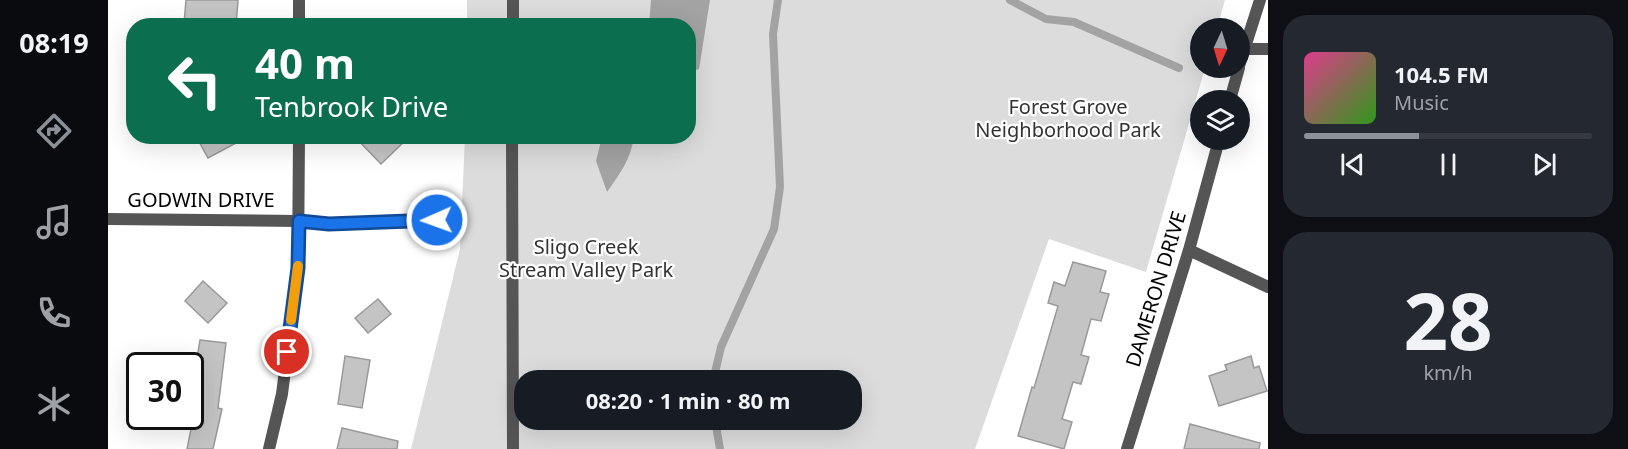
<!DOCTYPE html>
<html lang="en">
<head>
<meta charset="utf-8">
<style>
  body { margin:0; font-family:"Noto Sans",sans-serif; background:#242831; color:#f1f3f6; height:100vh; display:flex; flex-direction:column; font-size:22px; white-space:nowrap }
  * { box-sizing:border-box; margin:0 }
  p { font-size:20px; color:#9ea1a6 }
  .icon { flex:none; width:33px; height:33px; fill:none; stroke:currentColor; stroke-width:2; stroke-linecap:round; stroke-linejoin:round }
  .map { position:relative; flex:1; overflow:hidden }
  .sheet { display:flex; flex-direction:column; gap:15px; padding:15px; background:#0d0f14; width:360px }
  .sheet>* { flex:none }
  .top-card { position:absolute; left:18px; top:18px; width:570px; height:126px; border-radius:24px; box-shadow:0 6px 24px #0002; background:#0b6e4f; color:#fff; overflow:hidden }
  .needle { width:39px; rotate:184deg }
  .controls { position:absolute; left:1082px; top:18px; display:grid; gap:12px }
  .controls a { display:grid; place-items:center; width:60px; height:60px; border-radius:50%; background:#171b24; box-shadow:0 6px 24px #0002; font-size:30px }
  .speed { position:absolute; left:18px; top:352px; display:flex; gap:12px; font-size:30px; font-weight:700; text-align:center }
  .speed>* { display:grid; place-content:center; width:78px; height:78px; border-radius:50%; background:#171b24; box-shadow:0 6px 24px #0002; line-height:1 }
  .speed .limit { border:3px solid #111; border-radius:9px; background:#fff; color:#111 }
  .pin { position:absolute; display:grid; place-items:center; width:51px; height:51px; color:#fff; margin:-26px; border:3px solid #fff; border-radius:50%; box-shadow:0 2px 6px #0007 }
  .me { position:absolute; width:66px; margin:-33px; rotate:268deg; stroke-linejoin:round; filter:drop-shadow(0 0 4px #0008) }
  .turn { display:flex; align-items:center; gap:21px; height:126px; padding:0 30px; font-size:27px }
  .turn .icon { width:78px; height:78px; stroke-width:2.5 }
  .turn b { display:block; font-size:42px; line-height:51px }
  .sheet .tile { flex:1; display:flex; flex-direction:column; justify-content:center; gap:9px; min-width:0; padding:0 21px; border-radius:24px; background:#242831 }
  .sheet .dial { align-items:center; gap:0 }
  .dial b { font-size:78px; line-height:1 }
  .song { display:flex; align-items:center; gap:18px }
  .cover { width:72px; height:72px; border-radius:9px; background:linear-gradient(135deg,hsl(330 70% 55%),hsl(110 70% 35%)) }
  .played { height:6px; border-radius:3px; background:linear-gradient(90deg,#8c9099 40%,#363941 40%) }
  .keys { display:flex; justify-content:space-around; direction:ltr }
  .trip { position:absolute; left:406px; top:370px; width:348px; height:60px; border-radius:24px; background:#171b24; box-shadow:0 6px 24px #0002; font-weight:700; line-height:60px; text-align:center }
  main { display:flex; flex:1; min-height:0 }
  .tab-bar { display:flex; flex-direction:column; width:108px; justify-content:space-around; align-items:center; background:#090b0e; color:#9ea1a6 }
  .tab-bar .icon { width:42px; height:42px }
  .tab-bar .active { color:#8c9099 }
  .tab-bar b { font-size:27px; color:#f1f3f6 }
  .map>svg:first-child { display:block }
</style>
</head>
<body>
<main>
<nav class="tab-bar">
<b>08:19</b>
<svg class="icon active" aria-label="directions" viewBox="0 0 24 24"><path d="M12 3l9 9-9 9-9-9zM9 14v-3h6M13 9l2 2-2 2"/></svg>
<svg class="icon" aria-label="music" viewBox="0 0 24 24"><path d="M9 18V5l10-2v13"/><circle cx="6" cy="18" r="3"/><circle cx="16" cy="16" r="3"/></svg>
<svg class="icon" aria-label="phone" viewBox="0 0 24 24"><path d="M5 4h4l2 5-3 2q2 4 5 5l2-3 5 2v4C11 20 4 13 5 4z"/></svg>
<svg class="icon" aria-label="climate" viewBox="0 0 24 24"><path d="M12 3v18M4 7l16 10M4 17L20 7"/></svg>
</nav>
<div class="map">
<svg width="1160" height="449" viewBox="0 0 1160 449">
  <rect width="100%" height="100%" fill="#fff"/>
  <path fill="#dcdcdc" fill-rule="evenodd" d="M359,0H1117L1109,28H1092V68H1097L1038,272L941,239L867,449H303L352,249L357,137L580,136V26L359,25ZM417,381H744V420H417Z"/>
  <path fill="#a3a3a3" d="M543,0H602L591,69L581,72L580,26L541,25Z
    M494,137H526C523,158 512,174 499,192L488,161Z"/>
  <g fill="none" stroke-linecap="round" stroke-linejoin="round">
    <path stroke="#a3a3a3" stroke-width="8" d="M902,0L938,19L966,22L1071,68
      M605,381L613,347L666,229L672,187L665,34L670,0
      M607,420L612,449"/>
  </g>
  <path fill="#c4c4c4" stroke="#999" stroke-width="1.5" d="M78,0H130L128,26L76,24Z
    M88,136H141L100,158Z
    M246,136H302L273,164Z
    M965,262L998,271L992,292L1001,294L993,321L983,319L973,355L981,357L973,384L965,382L954,419L964,422L956,449L910,436L924,387L926,388L950,306L940,303L946,282L957,286Z
    M95,281L119,303L100,323L77,301Z
    M270,299L283,314L260,333L247,318Z
    M92,340L118,343L110,408L114,409L105,449H79L84,424L82,402Z
    M237,356L262,360L254,408L230,404Z
    M1143,356L1146,368L1151,366L1159,391L1111,406L1101,376L1119,370L1117,365Z
    M1082,424L1152,443L1151,449H1076Z
    M234,428L290,441L289,449H229Z"/>
  <g fill="none" stroke-linecap="round" stroke-linejoin="round">
    <path stroke="#555" stroke-width="12" d="M191,26V0
      M1136,49H1160
      M1131,66L1152,0
      M1122,100L1131,68
      M0,219L191,221L221,224L329,220
      M1081,250L1160,287
      M161,449L174,394L190,268L191,136
      M1019,449L1081,250L1111,140"/>
    <path stroke="#555" stroke-width="12" d="M405,26V0
      M404,136L405,449"/>
  </g>
  <g fill="none" stroke-linecap="round" stroke-linejoin="round">
    <defs>
      <path id="route" d="M179,352L190,268L191,221L221,224L329,220"/>
    </defs>
    <use href="#route" stroke="#114b97" stroke-width="15"/>
    <use href="#route" stroke="#1a73e8" stroke-width="10"/>
    <path stroke="#f59e0b" stroke-width="10" d="M183,320L190,266"/>
  </g>
  <g text-anchor="middle" stroke-width="4.5" stroke-linejoin="round" paint-order="stroke">
    <g font-size="20" fill="#333" stroke="#fff">
      <text x="960" y="114">Forest Grove<tspan x="960" dy="23">Neighborhood Park</tspan></text>
      <text x="478" y="254">Sligo Creek<tspan x="478" dy="23">Stream Valley Park</tspan></text>
    </g>
    <g font-size="20" fill="#000" stroke="#fff">
      <text x="93" y="207">GODWIN DRIVE</text>
      <text transform="translate(1048 289) rotate(-73)" y="7">DAMERON DRIVE</text>
    </g>
  </g>
</svg>
<div class="controls">
<a><svg class="needle" viewBox="-14 -14 28 28"><path d="M0-13l5 13h-10z" fill="#e53935"/><path d="M0 13l5-13h-10z" fill="#9ea1a6"/></svg></a>
<a><svg class="icon" aria-label="layers" viewBox="0 0 24 24"><path d="M12 4l9 5-9 5-9-5zM3 14l9 5 9-5"/></svg></a>
</div>
<div class="speed"><div class="limit">30</div></div>
<div class="pin" style="left:179px;top:352px;background:#d93025"><svg class="icon" aria-label="arrive" viewBox="0 0 24 24"><path d="M6 21V4h12l-3 4 3 4H6"/></svg></div>
<svg class="me" style="left:329px;top:220px" viewBox="-20 -20 40 40"><circle r="17" fill="#1a73e8" stroke="#fff" stroke-width="3"/><path d="M0-11L8 9 0 5-8 9z" fill="#fff"/></svg>
<div class="trip">08:20 · 1 min · 80 m</div>
<div class="top-card">
<div class="turn"><svg class="icon" aria-label="left" viewBox="0 0 24 24"><path d="M17 20v-9H6M10 6l-5 5 5 5"/></svg><div><b>40 m</b>Tenbrook Drive</div></div>
</div>
</div>
<section class="sheet">
<div class="tile">
<div class="song"><i class="cover"></i><div><b>104.5 FM</b><p>Music</p></div></div>
<div class="played"></div>
<div class="keys"><svg class="icon" aria-label="previous" viewBox="0 0 24 24"><path d="M18 5L8 12l10 7zM5 5v14"/></svg><svg class="icon" aria-label="pause" viewBox="0 0 24 24"><path d="M8 5v14M16 5v14"/></svg><svg class="icon" aria-label="next" viewBox="0 0 24 24"><path d="M6 5l10 7-10 7zM19 5v14"/></svg></div>
</div>
<div class="tile dial"><b>28</b><p>km/h</p></div>
</section>
</main>
</body>
</html>
